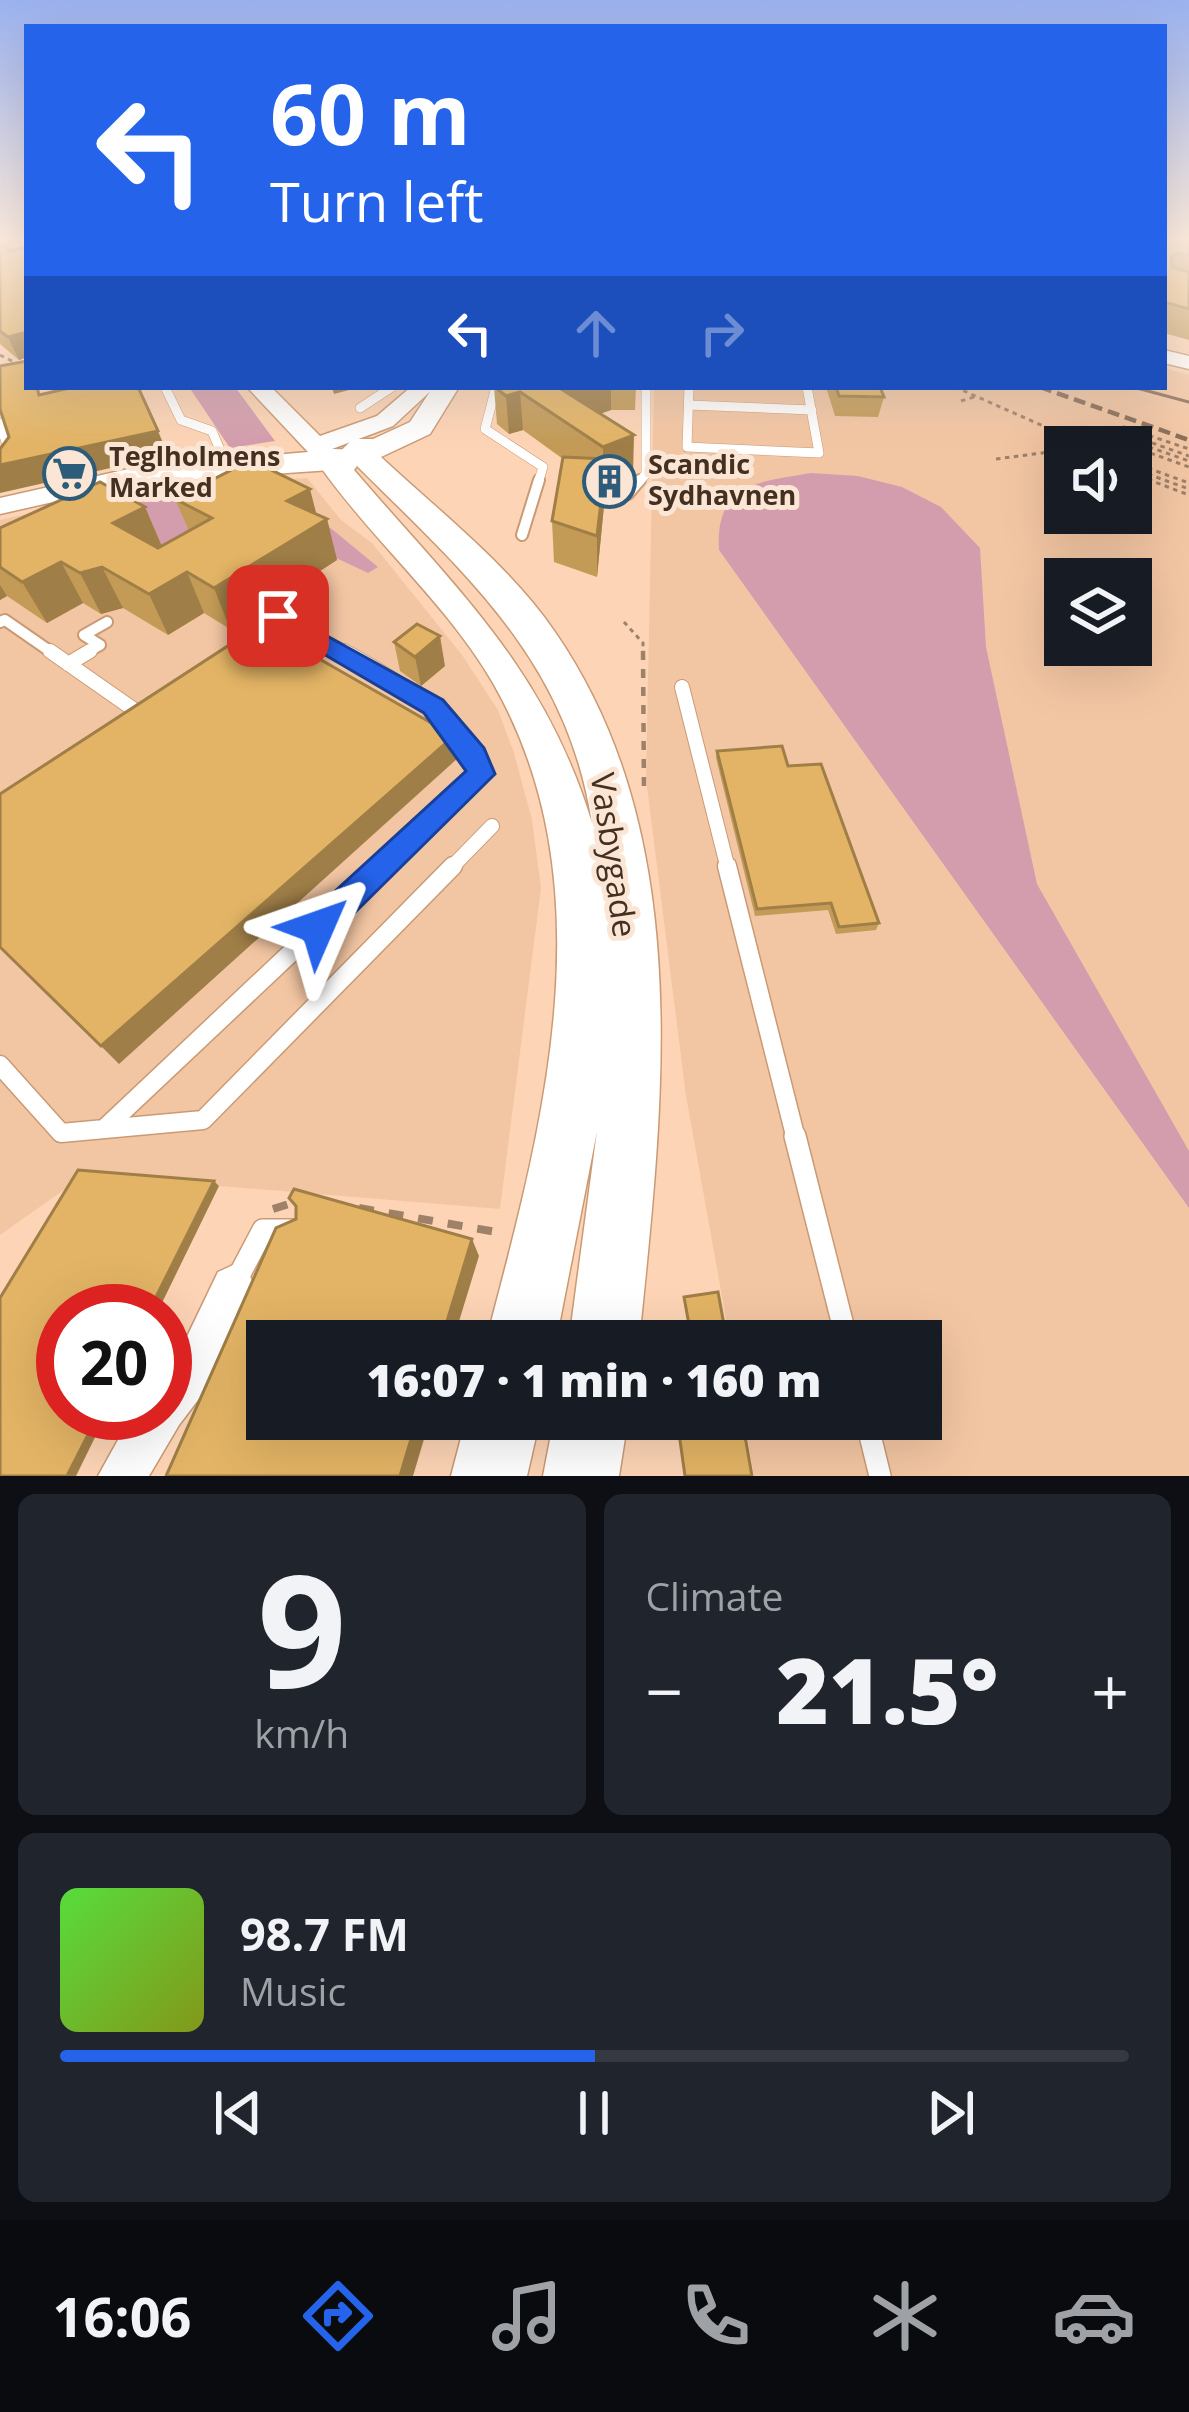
<!DOCTYPE html>
<html lang="en">
<head>
<meta charset="utf-8">
<style>
  body { margin:0; font-family:"Open Sans",sans-serif; background:#20242c; color:#f1f3f6; height:100vh; display:flex; flex-direction:column; font-size:45px; white-space:nowrap }
  * { box-sizing:border-box; margin:0 }
  p { font-size:39px; color:#9ea1a6 }
  .icon { flex:none; width:66px; height:66px; fill:none; stroke:currentColor; stroke-width:2; stroke-linecap:round; stroke-linejoin:round }
  .map { position:relative; height:1476px; overflow:hidden }
  .side { display:flex; flex-direction:column; gap:18px; padding:18px; background:#0d0f14; flex:1 }
  .side>* { flex:none }
  .banner { position:absolute; left:24px; top:24px; width:1143px; height:366px; border-radius:0px; box-shadow:0 12px 48px #0002; background:#2563eb; color:#fff; overflow:hidden }
  .buttons { position:absolute; left:1044px; top:426px; display:grid; gap:24px }
  .buttons a { display:grid; place-items:center; width:108px; height:108px; border-radius:0px; background:#171b24; box-shadow:0 12px 48px #0002; font-size:60px }
  .speed { position:absolute; left:36px; top:1284px; display:flex; gap:24px; font-size:60px; font-weight:700; text-align:center }
  .speed>* { display:grid; place-content:center; width:156px; height:156px; border-radius:50%; background:#171b24; box-shadow:0 12px 48px #0002; line-height:1 }
  .speed .limit { border:18px solid #d22; background:#fff; color:#111 }
  .pin { position:absolute; display:grid; place-items:center; width:102px; height:102px; color:#fff; margin:-51px; border-radius:24px; box-shadow:0 6px 18px #0006 }
  .me { position:absolute; width:132px; margin:-66px; rotate:47deg; stroke-linejoin:round; filter:drop-shadow(0 0 9px #0008) }
  .turn { display:flex; align-items:center; gap:42px; height:252px; padding:0 48px; font-size:54px }
  .turn .icon { width:156px; height:156px; stroke-width:2.5 }
  .turn b { display:block; font-size:84px; line-height:102px }
  .lanes { display:flex; align-items:center; height:114px; padding:0 48px; background:#0003; justify-content:center; gap:60px; direction:ltr }
  .lanes .off { opacity:.35 }
  .big { font-size:90px; font-weight:800; line-height:1.1 }
  .side .card { flex:1; display:flex; flex-direction:column; justify-content:center; gap:18px; min-width:0; padding:0 42px; border-radius:18px; background:#20242c }
  .side .dial { align-items:center; gap:0 }
  .dial b { font-size:156px; line-height:1 }
  .song { display:flex; align-items:center; gap:36px }
  .cover { width:144px; height:144px; border-radius:18px; background:linear-gradient(135deg,hsl(110 70% 55%),hsl(70 70% 35%)) }
  .played { height:12px; border-radius:6px; background:linear-gradient(90deg,#2563eb 50%,#363941 50%) }
  .keys { display:flex; justify-content:space-around; direction:ltr }
  .heat { display:flex; justify-content:space-between; align-items:center; font-size:66px; direction:ltr }
  .side .tiles { flex:1; display:grid; gap:18px; grid-template-columns:1fr 1fr }
  .card:last-child { grid-column:span 2 }
  .trip { position:absolute; left:246px; top:1320px; width:696px; height:120px; border-radius:0px; background:#171b24; box-shadow:0 12px 48px #0002; font-weight:800; line-height:120px; text-align:center }
  .tabs { display:flex; height:192px; justify-content:space-around; align-items:center; background:#090b0e; color:#9ea1a6 }
  .tabs .icon { width:84px; height:84px }
  .tabs .on { color:#2563eb }
  .tabs b { font-size:54px; color:#f1f3f6 }
  .map>svg:first-child { display:block }
</style>
</head>
<body>
<div class="map">
<svg width="1189" height="1476" viewBox="0 0 1189 1476">
  <rect width="100%" height="100%" fill="#fdd4b5"/>
  <path fill="#f3c6a3" fill-rule="evenodd" d="M1164,368L1189,375V1476H754L744,1419H921V1341H730L686,1096L646,779L654,387H1164ZM1065,447H1131V513H1065ZM1065,579H1131V645H1065Z
    M307,478L341,520L372,543L462,655L498,710L514,753L532,820L541,888L500,1209L85,1175L0,1235V520L126,491Z"/>
  <path fill="#d49dae" d="M189,387H235L275,441L230,448Z
    M811,473L858,476L902,487L941,507L980,548L986,647L1037,884L1189,1151V1208L719,550C715,484 757,482 811,473Z
    M178,487L198,497L322,521L378,567L368,573L300,541L232,561L0,533L108,505L132,494L148,502Z"/>
  <g fill="none" stroke-linecap="round" stroke-linejoin="round">
    <defs>
      <path id="lane-far4" d="M165,387L181,420L212,431L226,464
        M496,387L485,429L543,467L538,483
        M689,387L687,447L819,453L807,387
        M689,405L812,410
        M360,408L392,387
        M0,423L13,464L0,467
        M638,483L646,474V387"/>
      <path id="lane-far3" d="M628,494L640,480
        M522,535L539,480
        M0,622L5,620L54,654
        M251,633L278,616L349,654
        M84,654L100,645L84,635L107,622"/>
      <path id="lane-far2" d="M50,651L133,709
        M344,651C402,682 451,714 481,774L380,869
        M68,664L90,651
        M682,687L728,869
        M450,869L492,826"/>
      <path id="lane-far1" d="M727,866L796,1139
        M0,1065L61,1133L203,1120L453,866
        M104,1129L383,866"/>
      <path id="lane" d="M795,1136L847,1341
        M235,1283L263,1230H294
        M866,1419L880,1476"/>
      <path id="street" d="M233,1265L248,1272L255,1287L214,1379L179,1425L149,1476H98L133,1413H165V1369L182,1347L218,1272Z"/>
      <path id="secondary" d="M1164,350L1189,356V369L1164,363Z
        M247,387H271L320,436L377,416L411,387H435L393,426L332,449L371,450V460L331,470L137,483L0,514V498L137,467L308,452Z"/>
      <path id="primary" d="M433,387H459L430,434L381,457C440,512 509,565 555,632C697,838 663,1106 639,1341H569L597,1131L556,1341H486C542,1129 610,888 493,683C447,604 375,543 322,469L353,439H373L410,422ZM357,466C467,575 567,661 592,823C544,667 456,589 354,470Z
        M466,1419H540L527,1476H451Z
        M554,1419H628L619,1476H543Z"/>
    </defs>
    <use href="#lane-far4" stroke="#ca9a74" stroke-width="10"/>
    <use href="#lane-far3" stroke="#ca9a74" stroke-width="14"/>
    <use href="#lane-far2" stroke="#ca9a74" stroke-width="16"/>
    <use href="#lane-far1" stroke="#ca9a74" stroke-width="21"/>
    <use href="#lane" stroke="#ca9a74" stroke-width="24"/>
    <use href="#street" stroke="#ca9a74" stroke-width="3"/>
    <use href="#secondary" stroke="#ca9a74" stroke-width="3"/>
    <use href="#primary" stroke="#ca9a74" stroke-width="3"/>
    <path stroke="#9f816a" stroke-width="3" stroke-dasharray="4.5 4.5" stroke-linecap="butt" d="M0,245L27,241
      M0,251L27,247
      M0,355L20,365
      M955,387L1084,444L1076,447
      M961,401L974,397
      M1118,431L1189,456
      M1115,435L1189,461
      M1109,438L1124,427L1189,449
      M1084,444L1098,446L1109,438L1189,467
      M996,459L1065,450
      M1131,462L1189,483
      M1131,468L1189,489
      M1131,473L1189,495
      M624,622L643,643V654"/>
    <path stroke="#9f816a" stroke-width="4.5" stroke-dasharray="9 9" stroke-linecap="butt" d="M643,651L644,795"/>
    <path stroke="#9f816a" stroke-width="8" stroke-dasharray="15 15" stroke-linecap="butt" d="M359,1208L502,1233
      M273,1209L295,1202"/>
    <use href="#lane-far4" stroke="#fff" stroke-width="9"/>
    <use href="#lane-far3" stroke="#fff" stroke-width="10"/>
    <use href="#lane-far2" stroke="#fff" stroke-width="14"/>
    <use href="#lane-far1" stroke="#fff" stroke-width="18"/>
    <use href="#lane" stroke="#fff" stroke-width="21"/>
    <use href="#street" fill="#fff" fill-rule="evenodd"/>
    <use href="#secondary" fill="#fff" fill-rule="evenodd"/>
    <use href="#primary" fill="#fff" fill-rule="evenodd"/>
    <path stroke="#886c57" stroke-width="3" d="M1133,387L1189,402"/>
    <path stroke="#886c57" stroke-width="4.5" stroke-dasharray="12 6" stroke-linecap="butt" d="M1040,387L1189,440"/>
  </g>
  <path fill="#c39b57" d="M1164,238H1189V340L1164,333Z
    M0,245L8,251L27,248V357L19,360L0,344Z
    M494,387H636L635,410H611L600,413L633,474L606,485L597,577L554,562L552,521L563,459L523,430L509,434L497,424Z
    M826,387H880L884,397L878,417L835,416Z
    M175,499L317,515L327,519L337,560L230,629L204,613L168,635L123,608L101,614L83,603L47,623L7,596L0,600V528L145,507L162,546L189,531Z
    M394,642L445,666L421,686L400,671Z
    M717,751L788,766L879,923L876,930L836,934L828,910L755,916L716,758Z"/>
  <path fill="#9f7e47" d="M27,332V357L19,360L8,337Z
    M332,387H360L334,394Z
    M567,387H611V410L569,425L561,389Z
    M520,392L523,430L509,434L506,396Z
    M158,431L168,455L0,493V465Z
    M634,435L633,474L606,485L597,577V536L603,486V447Z
    M310,489L319,524L327,519L337,560L230,629L214,588L287,501Z
    M145,507L162,547L132,563L113,523Z
    M61,562L83,603L47,623L22,582Z
    M102,567L123,608L101,614L80,573Z
    M187,572L204,613L168,635L149,594Z
    M0,585L7,596L0,600Z
    M440,636L445,666L421,686L415,657Z
    M454,736L458,758L119,1064L101,1046Z
    M214,1181L219,1186L158,1311H149Z
    M472,1239L479,1256L453,1341H441Z
    M99,1413H107L76,1476H67Z
    M417,1419H430L413,1476H400Z"/>
  <path fill="#e3b465" stroke="#9f7e47" stroke-width="3" d="M1164,238H1189V256L1177,253L1171,257L1172,267L1189,272V309L1164,302Z
    M0,245H4L8,251L27,248V332L8,337L0,331Z
    M27,361V387H37L39,395L74,387H138L158,431L0,465V449L9,437L0,409V366Z
    M495,387H567L561,389L634,435L603,447L520,392L506,396Z
    M836,387H880L884,397L839,396Z
    M563,457L606,459L597,536L552,521Z
    M251,460L310,489L287,501L327,519L214,588L187,572L149,594L102,567L80,573L61,562L22,582L0,567V528L100,482L145,507L113,523L158,548L212,518L175,499Z
    M417,624L440,636L415,657L394,642Z
    M260,625L454,736L101,1046L0,947V794Z
    M782,746L788,766L821,764L879,923L839,927L831,903L757,909L717,751Z
    M78,1170L214,1181L149,1311H63V1413H99L67,1476H0V1298Z
    M294,1189L472,1239L441,1341H267V1419H417L400,1476H166L276,1228L296,1219V1206L289,1198Z
    M718,1292L727,1341H692L684,1297Z
    M677,1419H742L752,1476H685Z"/>
  <linearGradient id="sky" x2="0" y2="1"><stop stop-color="#9bb2f0"/><stop offset="0.54" stop-color="#feecde"/><stop offset="1" stop-color="#feecde" stop-opacity="0"/></linearGradient>
  <rect width="1189" height="444" fill="url(#sky)"/>
  <path fill="#2563eb" stroke="#184099" stroke-width="3" d="M278,609L443,700L484,748L495,774L330,937L318,941L307,937L302,927L307,917L466,771L424,713L269,622V611Z"/>
  <defs>
    <symbol id="supermarket-ring" viewBox="-11 -11 22 22"><circle r="9.5" fill="#fbe6d6" stroke="#2d5c7b" stroke-width="1.5"/><path d="M-6-5.5h2.5l.6 2H6L4.5 2H-2.5L-4.4-4H-6ZM-1.5 3.2a1.3 1.3 0 1 0 .1 0ZM3 3.2a1.3 1.3 0 1 0 .1 0Z" fill="#2d5c7b"/></symbol>
    <symbol id="building-ring" viewBox="-11 -11 22 22"><circle r="9.5" fill="#fbe6d6" stroke="#2d5c7b" stroke-width="1.5"/><path d="M-4-6H4V6H1V3H-1V6H-4ZM-2.5-4.3h1.7v1.8h-1.7ZM.8-4.3h1.7v1.8H.8ZM-2.5-1h1.7V.8h-1.7ZM.8-1h1.7V.8H.8Z" fill="#2d5c7b"/></symbol>
  </defs>
  <g fill-rule="evenodd">
    <use href="#supermarket-ring" x="40" y="444" width="59" height="59"/>
    <use href="#building-ring" x="580" y="452" width="59" height="59"/>
  </g>
  <g text-anchor="middle" stroke-width="10" stroke-linejoin="round" paint-order="stroke">
    <g font-size="27" font-weight="bold" fill="#443021" stroke="#fbe6d6" text-anchor="start">
      <text x="109" y="466">Teglholmens<tspan x="109" dy="31">Marked</tspan></text>
      <text x="648" y="474">Scandic<tspan x="648" dy="31">Sydhavnen</tspan></text>
    </g>
    <g font-size="33" fill="#443021" stroke="#fbe6d6">
      <text transform="translate(614 855) rotate(82)" y="12">Vasbygade</text>
    </g>
  </g>
</svg>
<div class="buttons">
<a><svg class="icon" aria-label="sound" viewBox="0 0 24 24"><path d="M4 9h4l5-4v14l-5-4H4zM17 9q2 3 0 6"/></svg></a>
<a><svg class="icon" aria-label="layers" viewBox="0 0 24 24"><path d="M12 4l9 5-9 5-9-5zM3 14l9 5 9-5"/></svg></a>
</div>
<div class="speed"><div class="limit">20</div></div>
<div class="pin" style="left:278px;top:616px;background:#d93025"><svg class="icon" aria-label="arrive" viewBox="0 0 24 24"><path d="M6 21V4h12l-3 4 3 4H6"/></svg></div>
<svg class="me" style="left:318px;top:927px" viewBox="-20 -20 40 40"><path d="M0-17L14 15 0 8-14 15z" fill="#2563eb" stroke="#fff" stroke-width="4"/></svg>
<div class="trip">16:07 · 1 min · 160 m</div>
<div class="banner">
<div class="turn"><svg class="icon" aria-label="left" viewBox="0 0 24 24"><path d="M17 20v-9H6M10 6l-5 5 5 5"/></svg><div><b>60 m</b>Turn left</div></div>
<div class="lanes"><svg class="icon" aria-label="left" viewBox="0 0 24 24"><path d="M17 20v-9H6M10 6l-5 5 5 5"/></svg><svg class="icon off" aria-label="ahead" viewBox="0 0 24 24"><path d="M12 20V5M6 11l6-6 6 6"/></svg><svg class="icon off" aria-label="right" viewBox="0 0 24 24"><path d="M7 20v-9h11M14 6l5 5-5 5"/></svg></div>
</div>
</div>
<section class="side">
<div class="tiles">
<div class="card dial"><b>9</b><p>km/h</p></div>
<div class="card"><p>Climate</p>
<div class="heat"><a>−</a><b class="big">21.5°</b><a>+</a></div>
</div>
<div class="card">
<div class="song"><i class="cover"></i><div><b>98.7 FM</b><p>Music</p></div></div>
<div class="played"></div>
<div class="keys"><svg class="icon" aria-label="previous" viewBox="0 0 24 24"><path d="M18 5L8 12l10 7zM5 5v14"/></svg><svg class="icon" aria-label="pause" viewBox="0 0 24 24"><path d="M8 5v14M16 5v14"/></svg><svg class="icon" aria-label="next" viewBox="0 0 24 24"><path d="M6 5l10 7-10 7zM19 5v14"/></svg></div>
</div>
</div>
</section>
<nav class="tabs">
<b>16:06</b>
<svg class="icon on" aria-label="directions" viewBox="0 0 24 24"><path d="M12 3l9 9-9 9-9-9zM9 14v-3h6M13 9l2 2-2 2"/></svg>
<svg class="icon" aria-label="music" viewBox="0 0 24 24"><path d="M9 18V5l10-2v13"/><circle cx="6" cy="18" r="3"/><circle cx="16" cy="16" r="3"/></svg>
<svg class="icon" aria-label="phone" viewBox="0 0 24 24"><path d="M5 4h4l2 5-3 2q2 4 5 5l2-3 5 2v4C11 20 4 13 5 4z"/></svg>
<svg class="icon" aria-label="climate" viewBox="0 0 24 24"><path d="M12 3v18M4 7l16 10M4 17L20 7"/></svg>
<svg class="icon" aria-label="car" viewBox="0 0 24 24"><path d="M5 17H2v-5l4-1 3-4h7l3 4 3 1v5h-3M9 17h6M6 11h13"/><circle cx="7" cy="17" r="2"/><circle cx="17" cy="17" r="2"/></svg>
</nav>
</body>
</html>
